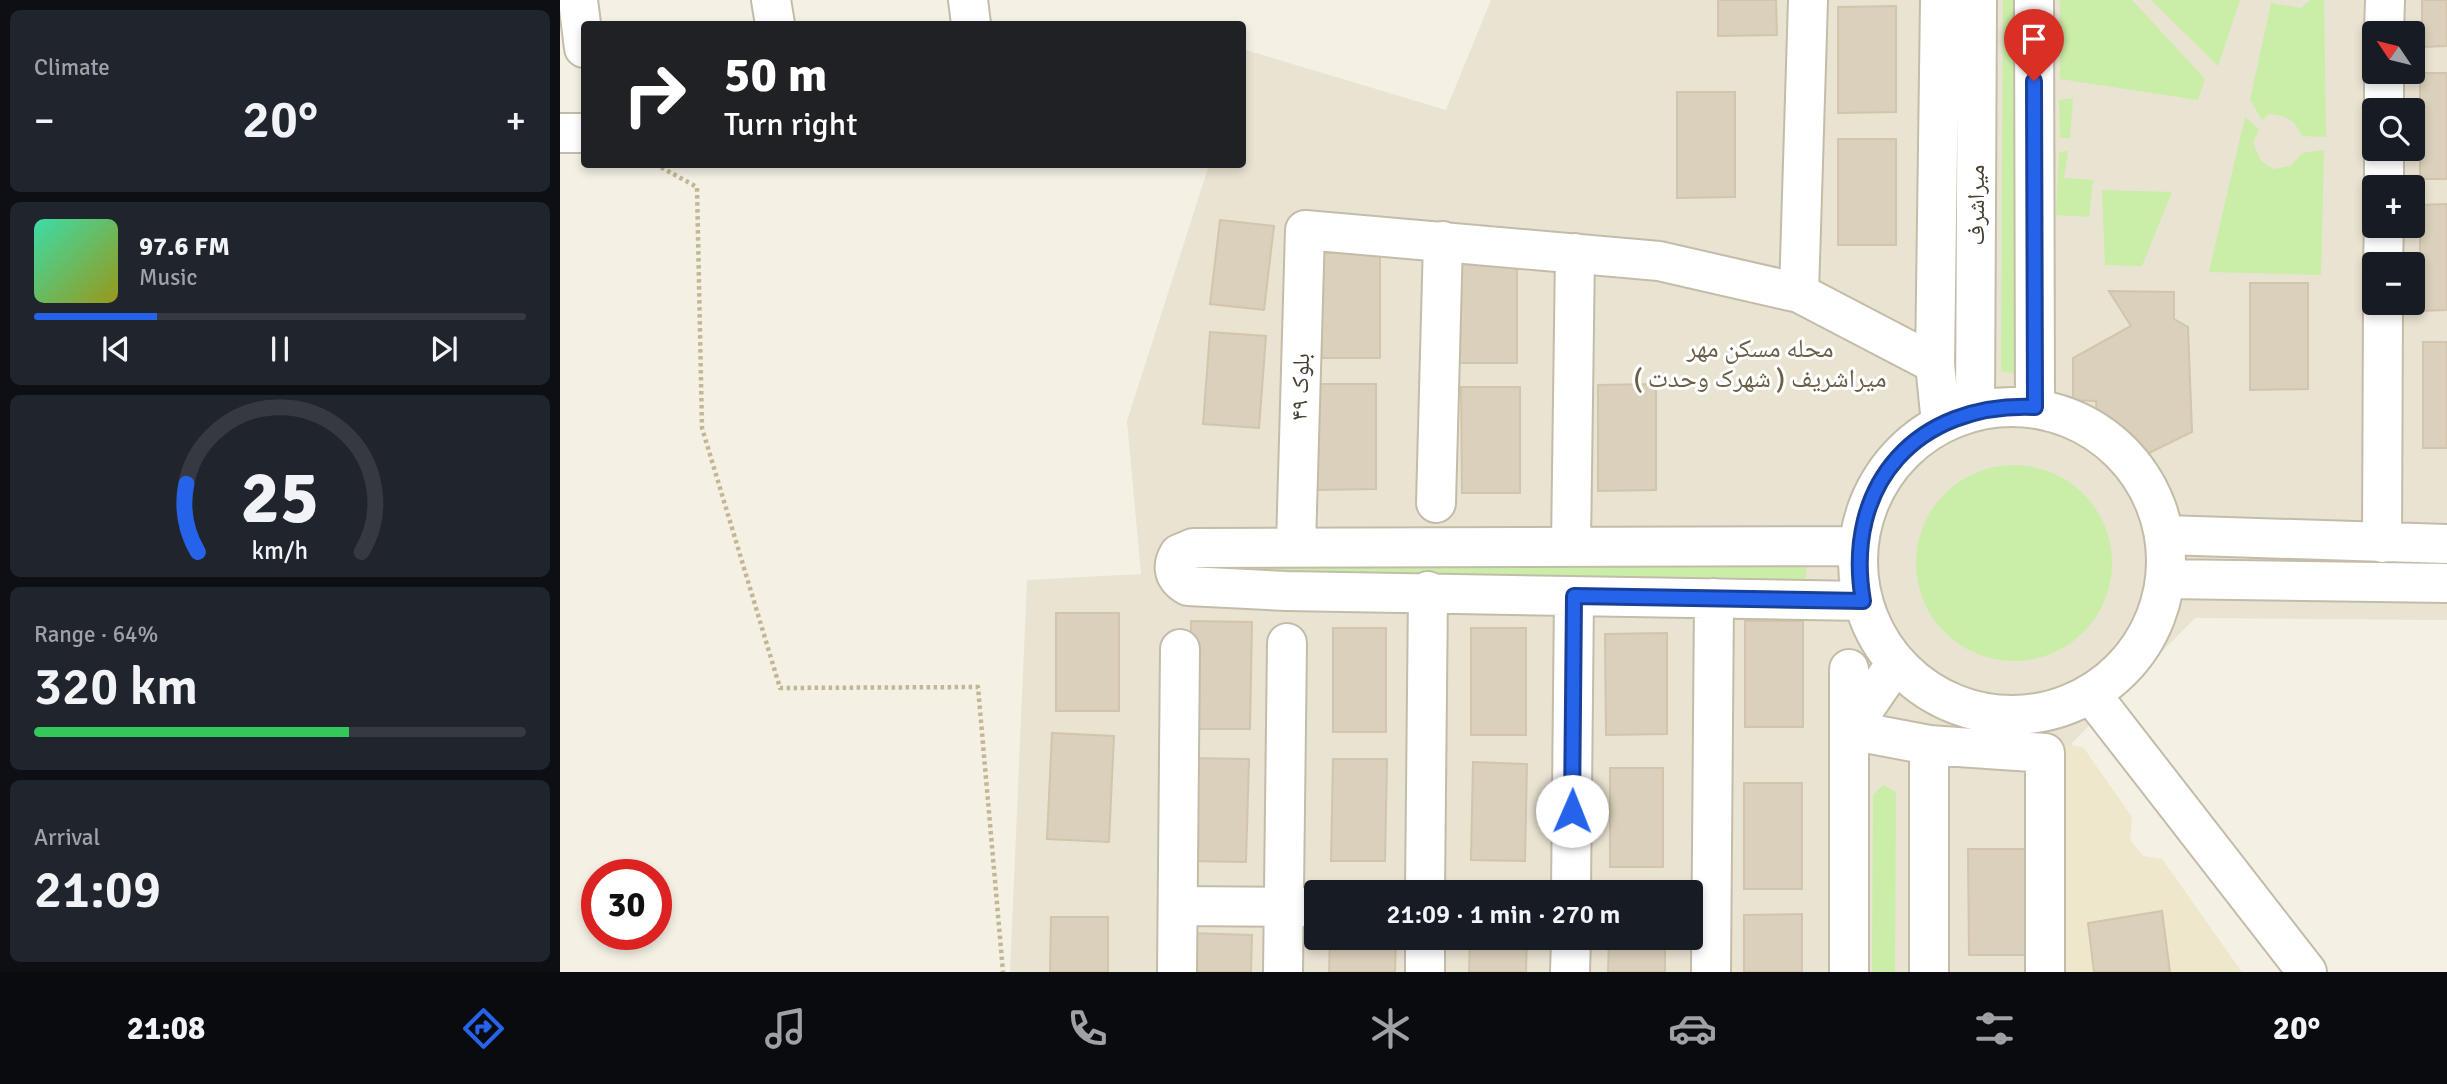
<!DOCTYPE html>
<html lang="en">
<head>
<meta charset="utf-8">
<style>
  body { margin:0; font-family:Signika,"Noto Naskh Arabic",sans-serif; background:#20242c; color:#f1f3f6; height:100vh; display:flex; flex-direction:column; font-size:26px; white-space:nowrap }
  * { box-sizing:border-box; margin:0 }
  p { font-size:23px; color:#9ea1a6 }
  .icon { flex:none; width:38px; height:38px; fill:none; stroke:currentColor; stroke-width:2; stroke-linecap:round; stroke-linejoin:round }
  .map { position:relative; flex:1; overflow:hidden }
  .details { display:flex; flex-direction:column; gap:10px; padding:10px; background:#0d0f14; width:560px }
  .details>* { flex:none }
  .top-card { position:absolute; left:21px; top:21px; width:665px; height:147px; border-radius:7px; box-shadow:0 4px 10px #0003; background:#202124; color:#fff; overflow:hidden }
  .needle { width:46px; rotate:305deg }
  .tools { position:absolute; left:1802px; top:21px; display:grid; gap:14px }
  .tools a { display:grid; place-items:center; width:63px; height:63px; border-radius:7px; background:#171b24; box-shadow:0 4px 10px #0003; font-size:35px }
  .speed { position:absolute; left:21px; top:859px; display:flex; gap:14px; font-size:35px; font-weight:700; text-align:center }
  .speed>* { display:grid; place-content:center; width:91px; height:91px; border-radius:50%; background:#171b24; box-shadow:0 4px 10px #0003; line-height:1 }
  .speed .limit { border:10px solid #d22; background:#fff; color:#111 }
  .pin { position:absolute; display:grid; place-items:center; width:60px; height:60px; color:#fff; margin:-72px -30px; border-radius:50% 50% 50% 0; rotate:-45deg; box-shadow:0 0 7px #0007 }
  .pin .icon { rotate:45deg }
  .me { position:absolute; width:77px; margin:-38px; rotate:1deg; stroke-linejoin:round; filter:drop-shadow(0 0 5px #0008) }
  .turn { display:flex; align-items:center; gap:24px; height:147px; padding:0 28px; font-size:32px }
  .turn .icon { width:91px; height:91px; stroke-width:2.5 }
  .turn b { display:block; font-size:49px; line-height:60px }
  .big { font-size:52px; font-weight:600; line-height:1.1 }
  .details .card { flex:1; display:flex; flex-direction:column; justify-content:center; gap:10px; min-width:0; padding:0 24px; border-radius:10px; background:#20242c }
  .details .dial { align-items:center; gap:0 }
  .dial svg { height:182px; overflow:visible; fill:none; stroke:#363941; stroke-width:7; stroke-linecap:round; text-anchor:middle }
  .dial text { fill:#f1f3f6; stroke:none }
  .song { display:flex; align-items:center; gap:21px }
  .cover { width:84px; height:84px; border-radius:10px; background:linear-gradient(135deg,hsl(160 70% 55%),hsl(60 70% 35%)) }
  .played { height:7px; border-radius:4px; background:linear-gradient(90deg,#2563eb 25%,#363941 25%) }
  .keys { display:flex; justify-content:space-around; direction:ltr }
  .heat { display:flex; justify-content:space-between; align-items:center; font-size:38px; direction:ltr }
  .charge { height:10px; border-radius:5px; background:linear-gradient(90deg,#34c759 64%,#363941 0) }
  .trip { position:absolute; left:744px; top:880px; width:399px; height:70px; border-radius:7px; background:#171b24; box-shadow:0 4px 10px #0003; font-weight:600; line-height:70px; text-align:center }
  .menu { display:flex; height:112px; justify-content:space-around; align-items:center; background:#090b0e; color:#9ea1a6 }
  .menu .icon { width:49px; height:49px }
  .menu .selected { color:#2563eb }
  .menu b { font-size:32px; color:#f1f3f6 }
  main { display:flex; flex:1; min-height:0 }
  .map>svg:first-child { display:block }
</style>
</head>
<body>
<main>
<section class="details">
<div class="card"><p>Climate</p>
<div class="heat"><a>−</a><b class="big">20°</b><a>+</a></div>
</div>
<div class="card">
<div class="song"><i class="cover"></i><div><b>97.6 FM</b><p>Music</p></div></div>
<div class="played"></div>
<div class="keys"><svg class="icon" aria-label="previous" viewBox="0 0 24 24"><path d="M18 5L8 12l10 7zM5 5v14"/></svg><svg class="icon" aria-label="pause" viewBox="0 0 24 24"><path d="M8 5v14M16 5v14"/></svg><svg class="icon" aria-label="next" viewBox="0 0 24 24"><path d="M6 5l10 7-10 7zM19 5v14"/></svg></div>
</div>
<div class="card dial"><svg viewBox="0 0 100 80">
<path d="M14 69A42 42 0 1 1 86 69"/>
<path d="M14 69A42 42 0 0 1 9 39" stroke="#2563eb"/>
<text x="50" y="56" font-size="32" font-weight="700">25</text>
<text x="50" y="72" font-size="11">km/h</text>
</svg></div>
<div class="card"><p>Range · 64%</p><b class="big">320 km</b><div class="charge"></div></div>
<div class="card"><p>Arrival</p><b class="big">21:09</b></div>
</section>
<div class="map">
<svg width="1887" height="972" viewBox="0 0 1887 972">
  <rect width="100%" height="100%" fill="#f4f0e4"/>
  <path fill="#e9e3d2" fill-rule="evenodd" d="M931,0H1887V620L1635,618L1512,743L1522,972H450L467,580L581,574L567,421L649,165L682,164V60L686,50L886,110ZM1815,33H1853V72H1815ZM1815,110H1853V149H1815ZM1815,187H1853V226H1815ZM1815,264H1853V303H1815ZM756,892H1130V938H756Z"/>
  <path fill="#efe7cc" d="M1500,744L1523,747L1572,817L1570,840L1583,856L1602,859L1682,972H1499Z"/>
  <path fill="#caeda8" d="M1443,0H1455L1456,374L1441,371Z
    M1500,0H1572L1645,79L1638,100L1500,79Z
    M1591,0H1680L1658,66Z
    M1751,0H1764L1766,137L1742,136C1735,120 1726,115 1709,114L1702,120L1690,100L1711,3L1741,8Z
    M1513,98L1510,138H1500L1499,100Z
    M1685,117L1699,129L1693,143L1701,161L1713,169L1731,166L1742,153L1764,150L1761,275L1649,272Z
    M1508,151L1504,178L1533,180L1529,217L1496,215L1499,152Z
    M1542,190L1612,192L1582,266L1545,265Z
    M1356 563a98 98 0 1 1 196 0a98 98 0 1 1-196 0Z
    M633,565L1246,567V580L633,576Z
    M1323,785L1336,792L1335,972H1312L1313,795Z"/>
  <path fill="#dad0bb" stroke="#d2c5ab" stroke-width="2" d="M1158,0H1216L1217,35L1158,36Z
    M1862,0H1887V46L1862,47Z
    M1336,6V112L1278,113V7Z
    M1860,73H1887V179H1860Z
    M1117,92H1175V197L1117,198Z
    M1278,139H1336V245H1278Z
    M1887,204V310L1860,311V205Z
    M660,220L714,226L704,310L650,304Z
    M820,252V358H762V253Z
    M899,257H957V363H899Z
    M1690,283H1748V389L1690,390Z
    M1549,291L1614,292V319L1628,327L1632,432L1585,455L1537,424L1536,401L1513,400V358L1571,326Z
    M650,332L706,336L699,428L643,424Z
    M1863,342H1887V448H1863Z
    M758,384H816V489L758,490Z
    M1096,384V490L1038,491V385Z
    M901,387H960V493H902Z
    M496,613H559V711H496Z
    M631,621L692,622L690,729H630Z
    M1185,621H1243V727H1185Z
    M773,628H826V732H773Z
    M911,628H966V735H911Z
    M1107,633V734L1046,735L1045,634Z
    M492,733L554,736L549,842L487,839Z
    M629,758L689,759L686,862L626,861Z
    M773,759H827L825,861H771Z
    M913,762L967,764L965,861L911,860Z
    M1050,768H1103V867H1050Z
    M1184,783H1242V889H1184Z
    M1408,849H1466L1467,955H1409Z
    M1602,911L1610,972H1534L1528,923Z
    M1242,914V972H1184V915Z
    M491,917H548V972H490Z
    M629,933L692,935L691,972H628Z
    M770,938H836L835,972H769Z
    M910,938H967L966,972H909Z
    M1049,938H1105V972H1048Z"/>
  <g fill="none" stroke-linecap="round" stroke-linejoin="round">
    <defs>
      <path id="minor" d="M18,0L24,48
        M211,0L215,24
        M408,0L411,24
        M1380,0L1375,364L1381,423
        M1474,0L1475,407
        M1824,33L1825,0
        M1824,110V72
        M0,133H24
        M1824,187V149
        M1823,264L1824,226
        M1239,293L1248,0
        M1298 561a154 154 0 1 1 308 0a154 154 0 1 1-308 0Z
        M1415,410L1417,0
        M876,503L883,241
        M1605,535L1887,544
        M1822,543L1823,303
        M736,545L745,230L1099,261L1239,293L1375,364
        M1011,546L1015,253
        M1298,546L633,548L619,554C611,567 614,578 628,586L726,591L1302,601
        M1606,579L1887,583
        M1336,663L1290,730L1369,745L1485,753V972
        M1531,694L1747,972
        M1369,745V972
        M865,892L868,591
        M1011,892L1014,596
        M618,906L756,907
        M617,972L620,649
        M723,972L727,643
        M865,972V938
        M1010,972L1011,938
        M1151,972L1154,598
        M1289,972V669"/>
    </defs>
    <use href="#minor" stroke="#c3bca9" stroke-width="42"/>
    <path stroke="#c4b695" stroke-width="4.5" stroke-dasharray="3.5 3.5" stroke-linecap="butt" d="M95,164L137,187L142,428L220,688L418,687L443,972"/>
    <use href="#minor" stroke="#fff" stroke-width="38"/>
  </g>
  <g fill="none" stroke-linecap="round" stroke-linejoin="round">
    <defs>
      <path id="route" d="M1012,811L1014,596L1303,601C1283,484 1357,402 1475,407L1474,81"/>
    </defs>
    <use href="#route" stroke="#184099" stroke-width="18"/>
    <use href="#route" stroke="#2563eb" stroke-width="12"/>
  </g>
  <g text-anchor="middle" stroke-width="6" stroke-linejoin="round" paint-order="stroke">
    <g font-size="24" fill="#474033" stroke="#fff">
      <text transform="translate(1416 205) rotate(-90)" y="8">میراشرف</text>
      <text transform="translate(740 387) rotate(-88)" y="8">بلوک ۴۹</text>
    </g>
    <g font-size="26" fill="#6b5f49" stroke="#fff">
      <text x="1200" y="357">محله مسکن مهر<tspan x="1200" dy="30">میراشریف ( شهرک وحدت )</tspan></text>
    </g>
  </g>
</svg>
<div class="tools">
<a><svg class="needle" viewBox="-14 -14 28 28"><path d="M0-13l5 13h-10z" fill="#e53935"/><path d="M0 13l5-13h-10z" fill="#9ea1a6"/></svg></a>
<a><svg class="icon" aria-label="search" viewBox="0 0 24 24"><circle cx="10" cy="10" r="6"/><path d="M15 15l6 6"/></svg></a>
<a>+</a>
<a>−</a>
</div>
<div class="speed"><div class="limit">30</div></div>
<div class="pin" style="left:1474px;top:81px;background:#d93025"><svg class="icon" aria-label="arrive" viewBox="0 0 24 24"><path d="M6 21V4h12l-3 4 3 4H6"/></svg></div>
<svg class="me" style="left:1012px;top:811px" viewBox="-20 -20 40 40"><circle r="19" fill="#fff"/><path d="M0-13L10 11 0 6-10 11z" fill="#2563eb"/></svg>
<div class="trip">21:09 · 1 min · 270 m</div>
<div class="top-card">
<div class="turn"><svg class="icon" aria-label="right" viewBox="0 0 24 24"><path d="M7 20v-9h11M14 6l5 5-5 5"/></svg><div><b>50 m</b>Turn right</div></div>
</div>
</div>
</main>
<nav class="menu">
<b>21:08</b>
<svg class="icon selected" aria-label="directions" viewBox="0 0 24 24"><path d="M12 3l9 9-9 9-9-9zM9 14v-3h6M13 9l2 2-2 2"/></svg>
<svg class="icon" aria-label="music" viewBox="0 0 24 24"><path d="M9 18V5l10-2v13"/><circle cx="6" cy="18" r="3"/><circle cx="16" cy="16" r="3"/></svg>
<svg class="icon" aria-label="phone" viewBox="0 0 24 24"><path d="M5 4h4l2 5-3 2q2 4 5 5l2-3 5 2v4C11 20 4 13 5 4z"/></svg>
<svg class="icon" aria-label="climate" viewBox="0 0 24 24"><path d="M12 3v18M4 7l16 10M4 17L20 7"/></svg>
<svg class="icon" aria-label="car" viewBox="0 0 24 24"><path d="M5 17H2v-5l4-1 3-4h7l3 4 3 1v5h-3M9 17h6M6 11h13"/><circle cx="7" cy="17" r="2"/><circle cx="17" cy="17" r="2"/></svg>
<svg class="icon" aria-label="filters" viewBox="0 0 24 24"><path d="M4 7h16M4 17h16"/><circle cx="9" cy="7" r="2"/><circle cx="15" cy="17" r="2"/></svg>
<b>20°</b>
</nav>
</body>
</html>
